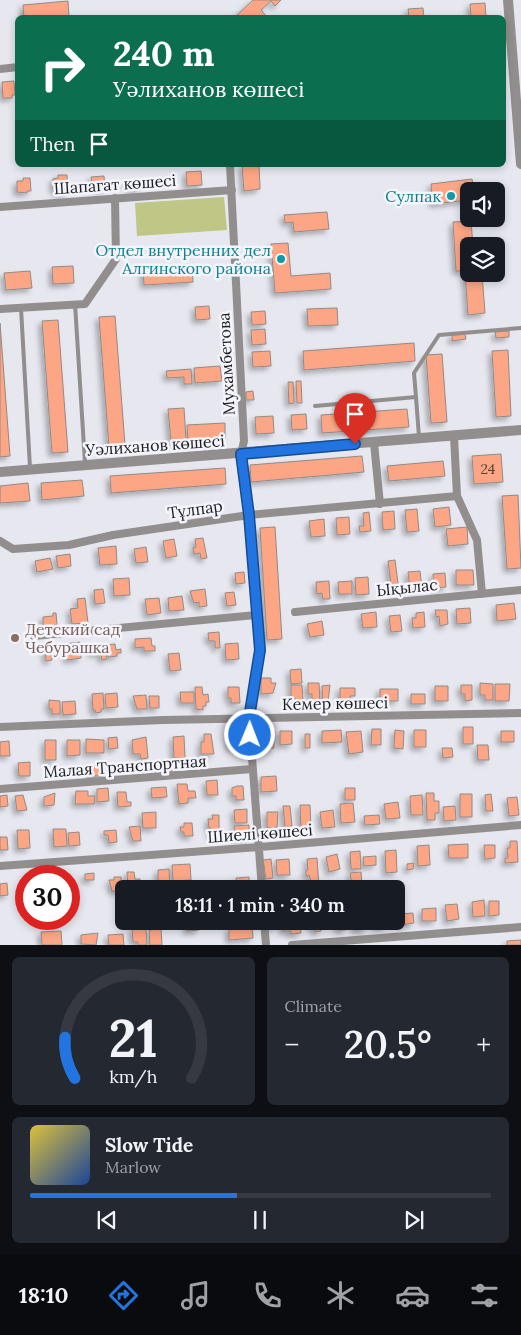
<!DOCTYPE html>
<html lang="en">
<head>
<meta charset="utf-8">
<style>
  body { margin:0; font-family:Lora,serif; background:#242831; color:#f1f3f6; height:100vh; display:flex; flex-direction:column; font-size:19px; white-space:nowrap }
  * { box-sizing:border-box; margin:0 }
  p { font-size:16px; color:#9ea1a6 }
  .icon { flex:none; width:28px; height:28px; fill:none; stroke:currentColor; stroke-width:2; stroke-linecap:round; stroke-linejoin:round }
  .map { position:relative; height:945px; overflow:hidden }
  .sheet { display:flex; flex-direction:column; gap:12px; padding:12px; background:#0d0f14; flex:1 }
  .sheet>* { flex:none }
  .top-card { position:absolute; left:15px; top:15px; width:491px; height:152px; border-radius:8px; box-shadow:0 2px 8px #0003; background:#0b6e4f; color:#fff; overflow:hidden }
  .fabs { position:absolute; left:460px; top:182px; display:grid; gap:10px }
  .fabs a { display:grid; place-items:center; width:45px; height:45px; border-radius:8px; background:#171b24; box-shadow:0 2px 8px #0003; font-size:25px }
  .speed { position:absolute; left:15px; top:865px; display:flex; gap:10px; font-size:25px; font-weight:700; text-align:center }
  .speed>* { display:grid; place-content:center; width:65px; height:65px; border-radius:50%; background:#171b24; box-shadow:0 2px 8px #0003; line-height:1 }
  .speed .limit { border:8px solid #d22; background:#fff; color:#111 }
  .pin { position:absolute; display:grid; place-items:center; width:42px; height:42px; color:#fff; margin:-51px -21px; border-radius:50% 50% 50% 0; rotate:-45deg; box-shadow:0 0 5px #0007 }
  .pin .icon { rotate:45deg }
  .me { position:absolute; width:55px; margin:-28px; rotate:1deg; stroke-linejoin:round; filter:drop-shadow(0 0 4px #0008) }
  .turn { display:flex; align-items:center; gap:18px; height:105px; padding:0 15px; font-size:22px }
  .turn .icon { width:65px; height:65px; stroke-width:2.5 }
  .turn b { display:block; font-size:35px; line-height:42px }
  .then { display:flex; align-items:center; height:48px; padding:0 15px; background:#0003; gap:10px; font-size:19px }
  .big { font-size:38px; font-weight:600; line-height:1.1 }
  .sheet .card { flex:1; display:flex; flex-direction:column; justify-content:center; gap:8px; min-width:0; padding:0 18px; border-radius:8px; background:#242831 }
  .sheet .dial { align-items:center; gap:0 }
  .dial svg { height:130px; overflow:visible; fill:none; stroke:#363941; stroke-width:7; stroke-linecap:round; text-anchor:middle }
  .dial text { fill:#f1f3f6; stroke:none }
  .song { display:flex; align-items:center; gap:15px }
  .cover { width:60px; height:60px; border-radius:8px; background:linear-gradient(135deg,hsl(50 70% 55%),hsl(220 70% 35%)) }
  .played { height:5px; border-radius:2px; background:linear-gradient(90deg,#2275e0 45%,#363941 45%) }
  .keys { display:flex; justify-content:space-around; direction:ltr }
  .heat { display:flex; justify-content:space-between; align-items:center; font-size:28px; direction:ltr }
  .sheet .tiles { flex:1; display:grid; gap:12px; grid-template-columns:1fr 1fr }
  .card:last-child { grid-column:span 2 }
  .trip { position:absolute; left:115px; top:880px; width:290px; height:50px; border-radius:8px; background:#171b24; box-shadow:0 2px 8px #0003; font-weight:600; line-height:50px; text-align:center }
  .tabs { display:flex; height:80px; justify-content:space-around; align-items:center; background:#090b0e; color:#9ea1a6 }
  .tabs .icon { width:35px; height:35px }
  .tabs .selected { color:#2275e0 }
  .tabs b { font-size:22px; color:#f1f3f6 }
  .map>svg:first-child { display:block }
</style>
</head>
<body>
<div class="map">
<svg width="521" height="945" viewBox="0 0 521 945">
  <defs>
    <filter id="shadow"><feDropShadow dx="-3.5" dy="3.5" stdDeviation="2.5" flood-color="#0004"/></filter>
  </defs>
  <rect width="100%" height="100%" fill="#e6e7ef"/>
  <path fill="#c0c685" d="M224,197L227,230L137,236L135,203Z"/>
  <path fill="#fca685" stroke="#938a87" filter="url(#shadow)" d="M253,0H281L275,6L271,1L261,10L268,18H234Z
    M68,1L69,18H24L23,5Z
    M485,3L486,18H471L470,4Z
    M423,8L424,18H409L408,9Z
    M14,81L15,95H12V98H3L2,82Z
    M242,165H259L260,189L244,191Z
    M201,171L202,185L187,186L186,172Z
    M58,175H67L68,193L57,194V189H53V179L58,178Z
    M104,176L105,189L98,190L97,186H92L91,177Z
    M23,178H30L31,191H27V193L17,192V181H23Z
    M472,179L473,184H480L481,191H469V200L433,204L431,184Z
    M126,180H139L140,189H131V185H126Z
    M327,212L329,229L294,232L293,222L285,223L284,215Z
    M471,221L473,246H469V274H482L485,313L468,315L465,271H456L453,222Z
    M288,243L291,276L330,273L331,289L275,293L271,244Z
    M73,266L74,283L53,284L52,267Z
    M192,266L193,282L144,285L143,269Z
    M30,271L32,288L6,290L4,273Z
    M209,306L210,319L196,320L195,307Z
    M337,308L338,325L308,326L307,309Z
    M265,311L266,324L252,325L251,312Z
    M115,316L125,445L109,447L99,317Z
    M58,320L68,452L52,453L42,321Z
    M0,323L10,456L0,457Z
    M265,329L266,344L252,345L251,330Z
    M509,331V337L496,338L495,332Z
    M465,334L466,339L452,341V335Z
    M414,343L415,361L304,370L303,351Z
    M508,350L511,416L496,417L492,351Z
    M270,351L271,366L253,367L252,352Z
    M442,354L447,422L431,423L426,355Z
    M220,366L222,381L195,383L194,368Z
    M191,369L192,384H184V377L167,378L166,371Z
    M296,381H301L302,403H297Z
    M288,382H293L294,403L289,404Z
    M253,391L254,400H246V392Z
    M184,408L186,440L171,441L168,409Z
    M407,409L409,427L322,433L321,415Z
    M306,414L307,429L292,430L291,415Z
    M273,416L274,433L256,434L255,417Z
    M225,423V439L188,441L187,425Z
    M501,454L503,482L474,484L472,456Z
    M362,456L364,472L251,482L250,465Z
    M443,461L445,476L389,481L387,466Z
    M225,468L226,484L111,493L110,476Z
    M82,480L84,496L42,500L41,483Z
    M28,483L30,501L0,503V486Z
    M518,495L521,568L507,569L502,496Z
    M449,507L451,525L435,527L433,509Z
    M417,509L419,531L407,532L405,510Z
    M394,511L395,529L383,530L382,512Z
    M369,512L371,531L360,532L359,526H364L363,513Z
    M349,517L350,534L337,535L336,518Z
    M324,519L325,536L311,537L309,521Z
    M275,527L282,639L267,640L260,528Z
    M467,527L468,544L448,546L446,529Z
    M203,538L207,558L201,559L200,553L194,554L193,548L196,547L195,539Z
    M174,539L177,556L166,558L163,541Z
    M116,546L117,564L100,565L98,548Z
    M146,547L148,562L136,563L134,549Z
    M70,554L71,566L58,568L56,556Z
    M50,558L53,569L37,572L35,561Z
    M395,560L399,591L392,592L388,561Z
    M456,570H473L474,585H456Z
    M420,571L422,588L410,590L408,572Z
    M244,572L245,583L236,584L235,573Z
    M445,573L446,587L434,588L433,574Z
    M368,577L369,594L356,595L355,578Z
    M129,578L130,595L114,596L113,579Z
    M329,581L330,599H323L322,593L317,594L316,582Z
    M352,581V594H339L338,582Z
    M103,589L105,603L95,604L94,590Z
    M205,589L207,606L199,607V602L194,603L190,591Z
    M234,592L236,605L227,606L225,593Z
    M182,596L184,610L169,611L168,598Z
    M85,598L88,623L72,624L70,609L78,608L77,599Z
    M159,598L161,613L147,615L145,599Z
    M514,603L516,619L497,621L496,605Z
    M470,608L471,623L457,624L456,609Z
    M435,610H447L448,624L440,626L439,616L436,617Z
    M376,612L377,627L363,628L361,614Z
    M424,612L425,627L413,628L412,618H416V613Z
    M53,613H56L57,625L43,627V617L53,616Z
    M400,615L402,631L391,632L389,616Z
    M322,621L324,635L310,637L307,624Z
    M219,632L220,648H215V641H209L208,633Z
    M151,638L152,646H155V651H144V647L135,648V639Z
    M80,642L81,658L67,660L65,644Z
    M238,643L239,659L226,660L225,644Z
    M115,644L116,650L121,649V653H117V656L108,657L107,645Z
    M45,645H51L52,660L46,661Z
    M105,645L107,659L102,660L100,652L92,654L91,647Z
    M179,653L181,670L170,671L168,654Z
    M301,669L302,683L291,684L290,670Z
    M261,678H271V683H276L273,693L261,694Z
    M308,683H319L320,703H312V694H308Z
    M480,683L493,684V700H485V695H480Z
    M495,684H510L509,701H495Z
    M291,685H302L303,703H296L295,698H291Z
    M330,685L328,702L323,703L322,686Z
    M461,685H472V700L465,701V694H461Z
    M435,686H448V701H435Z
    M195,687H202L203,695L208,694L209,702H206V706H203V710L196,709Z
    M228,687H239L240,703H231V698H228Z
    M340,688H355V696H350V702H340Z
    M380,689H398V701H380Z
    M180,692H194V703H181Z
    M103,693L104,709H101V712L96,713L95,710H93L92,694Z
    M117,693L118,707L106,708L105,694Z
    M411,694H425V704H411Z
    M146,695L147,709H137L133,696Z
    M149,696H159V708H150Z
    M49,700L60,701V714H52V709H49Z
    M75,701L76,714L63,715L62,702Z
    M463,727H473V744H463Z
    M372,729H381V745H371Z
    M341,730L342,742L322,743V731Z
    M395,730L404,731L403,749L394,748Z
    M414,730H426V747H414Z
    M280,731H292V744L280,745Z
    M361,731L363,752L349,754L346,732Z
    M501,731H514V742H501Z
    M242,732L243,747L230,748L229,733Z
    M263,733H274V748L263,749Z
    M204,734H211L214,754H201V742H204Z
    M305,734H310V748H305Z
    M184,736L185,758H174L173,737Z
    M117,737L118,748L109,749L108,738Z
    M146,737L148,758L141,759L140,754H133L132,740Z
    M86,739L104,740V753H86Z
    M45,740H56V760H45Z
    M67,740H80V755L67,756Z
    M9,741L10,756H0V742Z
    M477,745H488L489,760H478Z
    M442,748H452L453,757L443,758Z
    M30,762V776H19L18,763Z
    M165,763H171L172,772L158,773L157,768L165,767Z
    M90,766H102L103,776H90Z
    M276,776L277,791L261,792V777Z
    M217,780L218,795H207L206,781Z
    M177,784H187L188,791H195L196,798H188V803L179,804Z
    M237,786H243L244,800H236V796H232V788Z
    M166,787L167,797L152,798L151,788Z
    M108,788L109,801L97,802V789Z
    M345,788H355V800H345Z
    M76,791H88V796H95L94,804H75Z
    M117,792H126L127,802H131V806L118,807Z
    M55,793L54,805L44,806V797Z
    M426,793H434V801H439V813H435V820H427Z
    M460,794H472V817H460Z
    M491,794L493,811H486L485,795Z
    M7,795L8,806L0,807V796Z
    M23,795L27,810L17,811L15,796Z
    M422,795L423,815H411L410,796Z
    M517,797L519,815L509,816L507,798Z
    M398,802L400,818L386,819L384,804Z
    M353,803L355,822L341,823L340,804Z
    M300,805H310L311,828L301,829Z
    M283,806H290L292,826L285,827Z
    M455,806L456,820L444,821L443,807Z
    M247,809V823H235L234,810Z
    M333,810L335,827L322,828L320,812Z
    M156,812V828H143L142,813Z
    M267,812H278L277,828H267Z
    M212,815H219V835L211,836V828H209L208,819H213Z
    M379,815L380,824L365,825L364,816Z
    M184,823H192L193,836H184V832H181L180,827H184Z
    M249,825V838L235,839L234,826Z
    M140,826L141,841H133L129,827Z
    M53,829H66L67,846L54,847Z
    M17,830H29L30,848L18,849Z
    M116,830L117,842L109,843L108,835H104V831Z
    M79,832L80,845L69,846L68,833Z
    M0,837H7L8,850H0Z
    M510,841H517L518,862L505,863V858H508L507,848H510Z
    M468,844V858H449L448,845Z
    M429,845L430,865L418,866L417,846Z
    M484,845H495V858L485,859Z
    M396,850L397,872L386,873L385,851Z
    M360,851L361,869H351L350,852Z
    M337,854L340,869L329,872L326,857Z
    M376,856V865L364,866L363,857Z
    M317,858L319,887L313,888L309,875L306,876V870H308L307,859Z
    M271,859L273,878L266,879L263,860Z
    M289,859L290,875H277L276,860Z
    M414,863L413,869L407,870V864Z
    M190,864L191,880L173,881L172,865Z
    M169,869L170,886L158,887V870Z
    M127,872H134L135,879H140V887L128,888Z
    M361,872L362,884L352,885L350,873Z
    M94,873V880H85V874Z
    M114,877H121L122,892L112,891L109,880H114Z
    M249,877L250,889H237L236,878Z
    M7,883L8,895L0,896V884Z
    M484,900L485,916L473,917L472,902Z
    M489,901H499V915L489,916Z
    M457,904L459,919L447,921L445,905Z
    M436,908V921H422V909Z
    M413,913L414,923L400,925L399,914Z
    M187,921H198L199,930L187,931Z
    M227,921H252L253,938L229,940V928L237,927L236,922Z
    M268,921H275V927L269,928Z
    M282,921H300L301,933L291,934V931H283Z
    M312,921H321V931L315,932V928H312Z
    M334,921H345L346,930H338V923Z
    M354,921H366L367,929L355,930Z
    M375,921H386V927H376Z
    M132,928H146L147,945H138V942H133Z
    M161,929L162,945H150L149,930Z
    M61,931L62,945H42L41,932Z
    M98,933L96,945L81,944V935Z
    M123,934L124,945H109L108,935Z
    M521,940V945H507V941Z"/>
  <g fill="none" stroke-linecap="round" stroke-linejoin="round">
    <path stroke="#928e8e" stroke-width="4" d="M75,304L85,463
      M21,308L30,468
      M416,397L414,373L439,335L521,328
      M315,406L416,397L419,437"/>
    <path stroke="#928e8e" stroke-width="8" d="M0,69L18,67
      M230,165L244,441L241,454L249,515L260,649L249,718L262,889
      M0,207L232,190
      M0,309L85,304L116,259L115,198
      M454,436L457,496L477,540L482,594
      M374,443L380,504
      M0,541L13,549L69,545L113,535L249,515L457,496
      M295,612L521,590
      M34,636L257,615
      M0,727L163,720L521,713
      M0,789L252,769
      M0,866L260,847L521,825
      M264,921L266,945
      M292,945L521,927"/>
    <path stroke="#928e8e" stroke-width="10" d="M508,0L521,164
      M0,472L521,430"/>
  </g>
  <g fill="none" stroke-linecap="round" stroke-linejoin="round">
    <defs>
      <path id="route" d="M250,735L249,718L260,650L249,515L241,454L355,444"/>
    </defs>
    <use href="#route" stroke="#164c92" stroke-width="12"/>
    <use href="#route" stroke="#2275e0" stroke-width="9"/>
  </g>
  <g fill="#0f9aa8" stroke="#f3f4fc" stroke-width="2">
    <circle cx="451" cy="196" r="5"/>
    <circle cx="281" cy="259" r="5"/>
  </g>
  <circle fill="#8d6e63" stroke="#f3f4fc" stroke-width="2" cx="15" cy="638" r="5"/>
  <g text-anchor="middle" stroke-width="5" stroke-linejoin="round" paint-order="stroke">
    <g font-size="14" fill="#56403a">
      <text x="488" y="474">24</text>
    </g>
    <g font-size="16" fill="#1e1e21" stroke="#f3f4fc">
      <text transform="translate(115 184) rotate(-4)" y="6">Шапагат көшесі</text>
      <text transform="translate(226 364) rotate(-93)" y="6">Мухамбетова</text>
      <text transform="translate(155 445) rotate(-4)" y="6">Уәлиханов көшесі</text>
      <text transform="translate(195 509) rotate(-8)" y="6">Тұлпар</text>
      <text transform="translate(407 587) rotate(-6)" y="6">Ықылас</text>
      <text transform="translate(335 703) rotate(-1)" y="6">Кемер көшесі</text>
      <text transform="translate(125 766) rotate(-4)" y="6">Малая Транспортная</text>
      <text transform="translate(260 833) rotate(-4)" y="6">Шиелі көшесі</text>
    </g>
    <g font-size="16" fill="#0d838f" stroke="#f3f4fc" text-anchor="end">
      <text x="441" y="202">Сулпак</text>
      <text x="271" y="256">Отдел внутренних дел<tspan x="271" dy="18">Алгинского района</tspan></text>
    </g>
    <g font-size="16" fill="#785e54" stroke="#f3f4fc" text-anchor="start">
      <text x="25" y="635">Детский сад<tspan x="25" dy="18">Чебурашка</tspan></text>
    </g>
  </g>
</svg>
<div class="fabs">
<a><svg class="icon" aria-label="sound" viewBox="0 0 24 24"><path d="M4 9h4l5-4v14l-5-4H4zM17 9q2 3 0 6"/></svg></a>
<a><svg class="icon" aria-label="layers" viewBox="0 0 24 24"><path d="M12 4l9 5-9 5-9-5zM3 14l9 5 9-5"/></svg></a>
</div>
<div class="speed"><div class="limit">30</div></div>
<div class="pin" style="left:355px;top:444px;background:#d93025"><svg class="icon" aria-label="arrive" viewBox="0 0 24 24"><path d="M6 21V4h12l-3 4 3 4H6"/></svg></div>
<svg class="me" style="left:250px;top:735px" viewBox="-20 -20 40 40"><circle r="17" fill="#2275e0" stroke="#fff" stroke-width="3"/><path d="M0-11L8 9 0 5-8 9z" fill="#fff"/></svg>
<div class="trip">18:11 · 1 min · 340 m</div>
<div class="top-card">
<div class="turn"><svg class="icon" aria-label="right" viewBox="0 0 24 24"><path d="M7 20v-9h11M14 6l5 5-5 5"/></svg><div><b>240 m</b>Уәлиханов көшесі</div></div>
<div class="then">Then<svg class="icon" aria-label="arrive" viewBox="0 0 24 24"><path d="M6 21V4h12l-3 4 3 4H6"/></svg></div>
</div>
</div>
<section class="sheet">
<div class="tiles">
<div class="card dial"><svg viewBox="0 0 100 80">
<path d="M14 69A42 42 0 1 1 86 69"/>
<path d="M14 69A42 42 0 0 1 8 44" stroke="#2275e0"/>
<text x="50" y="56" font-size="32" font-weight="700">21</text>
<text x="50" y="72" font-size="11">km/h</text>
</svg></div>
<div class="card"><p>Climate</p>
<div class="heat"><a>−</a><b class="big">20.5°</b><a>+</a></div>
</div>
<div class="card">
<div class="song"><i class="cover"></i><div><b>Slow Tide</b><p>Marlow</p></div></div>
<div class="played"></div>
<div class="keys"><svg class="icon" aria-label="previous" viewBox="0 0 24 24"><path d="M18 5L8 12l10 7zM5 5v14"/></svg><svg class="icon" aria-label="pause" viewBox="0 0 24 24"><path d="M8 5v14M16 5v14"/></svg><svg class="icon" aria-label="next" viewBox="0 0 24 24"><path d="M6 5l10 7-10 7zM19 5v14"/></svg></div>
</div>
</div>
</section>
<nav class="tabs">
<b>18:10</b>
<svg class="icon selected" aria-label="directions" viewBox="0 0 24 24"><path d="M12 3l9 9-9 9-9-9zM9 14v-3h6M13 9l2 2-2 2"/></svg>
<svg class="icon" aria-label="music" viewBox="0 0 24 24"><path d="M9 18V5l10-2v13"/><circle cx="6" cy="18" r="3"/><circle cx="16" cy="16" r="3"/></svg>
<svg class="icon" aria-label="phone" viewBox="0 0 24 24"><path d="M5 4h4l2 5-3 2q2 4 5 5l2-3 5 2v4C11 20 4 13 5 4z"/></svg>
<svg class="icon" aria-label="climate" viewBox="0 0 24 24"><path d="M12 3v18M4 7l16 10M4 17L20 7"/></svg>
<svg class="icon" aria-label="car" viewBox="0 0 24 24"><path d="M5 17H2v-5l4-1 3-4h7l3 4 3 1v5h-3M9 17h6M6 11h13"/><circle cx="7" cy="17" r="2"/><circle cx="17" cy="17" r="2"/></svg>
<svg class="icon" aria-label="filters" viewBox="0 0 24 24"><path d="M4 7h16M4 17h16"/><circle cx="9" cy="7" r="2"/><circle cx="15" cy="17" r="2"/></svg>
</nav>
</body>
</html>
